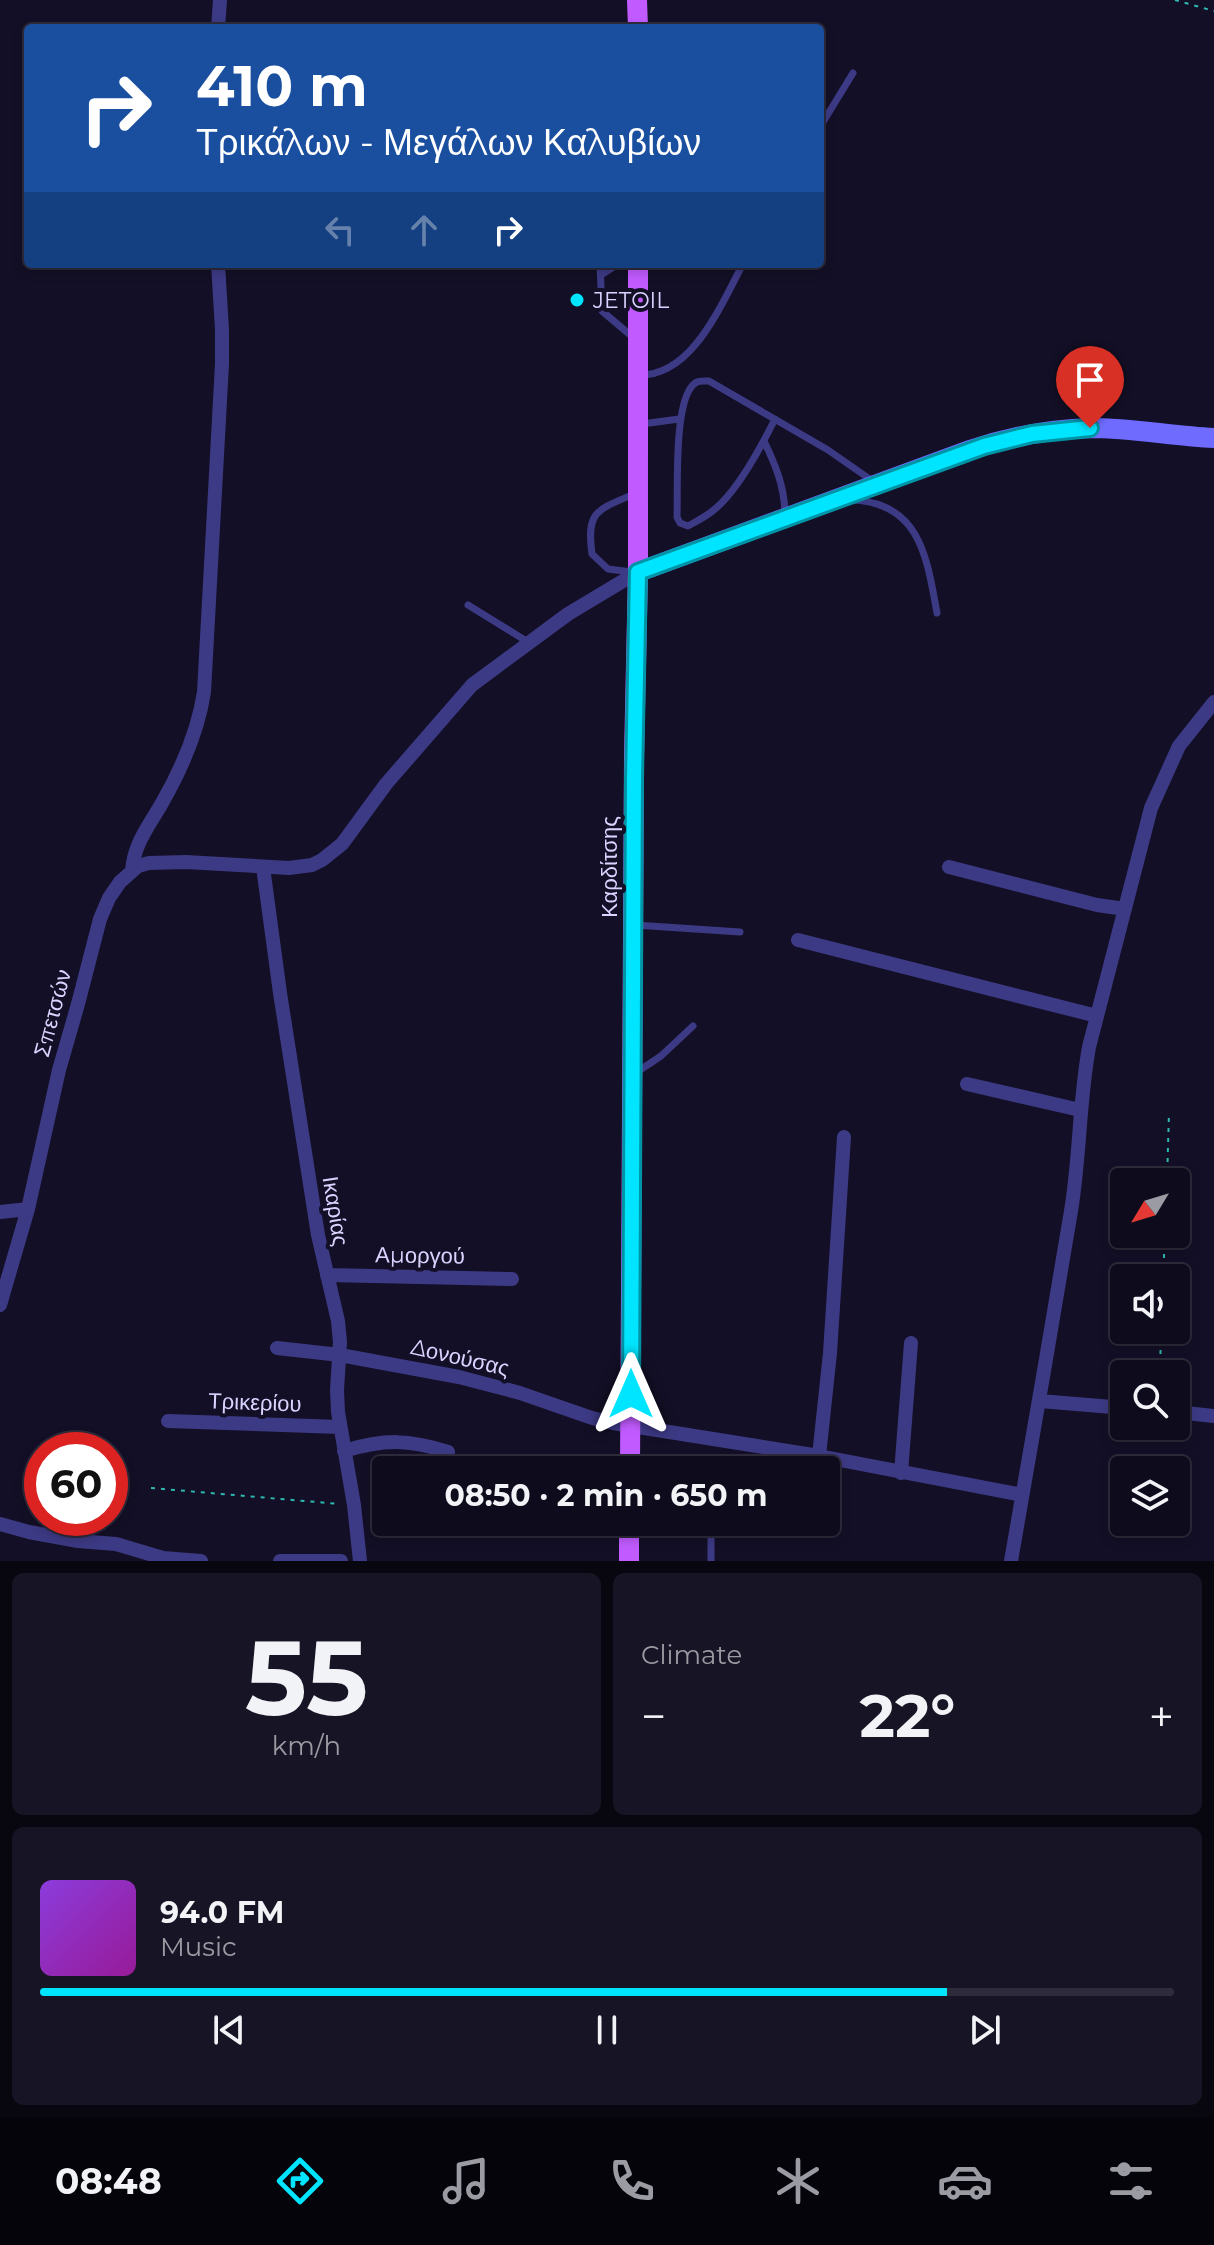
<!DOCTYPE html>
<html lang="en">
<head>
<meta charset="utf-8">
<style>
  body { margin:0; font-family:Montserrat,sans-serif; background:#171425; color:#f1f3f6; height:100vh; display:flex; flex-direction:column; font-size:30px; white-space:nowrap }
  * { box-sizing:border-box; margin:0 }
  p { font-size:26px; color:#9b9ba3 }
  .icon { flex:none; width:44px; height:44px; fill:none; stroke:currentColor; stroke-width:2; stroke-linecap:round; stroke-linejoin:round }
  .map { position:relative; height:1561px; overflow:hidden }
  .side { display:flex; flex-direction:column; gap:12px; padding:12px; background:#08060f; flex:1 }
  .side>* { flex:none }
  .hud { position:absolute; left:24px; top:24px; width:800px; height:244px; border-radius:8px; box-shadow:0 4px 12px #0003,0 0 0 2px #2e2b3b; background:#1a4fa0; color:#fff; overflow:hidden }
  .needle { width:52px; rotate:232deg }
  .fabs { position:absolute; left:1110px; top:1168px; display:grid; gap:16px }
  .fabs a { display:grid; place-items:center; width:80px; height:80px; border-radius:8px; background:#0e0b1c; box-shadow:0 4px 12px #0003,0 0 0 2px #2e2b3b; font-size:40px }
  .speed { position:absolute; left:24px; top:1432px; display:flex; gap:16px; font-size:40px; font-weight:700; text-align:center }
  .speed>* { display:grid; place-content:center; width:104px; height:104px; border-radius:50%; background:#0e0b1c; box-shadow:0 4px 12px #0003,0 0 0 2px #2e2b3b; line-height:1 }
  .speed .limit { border:12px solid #d22; background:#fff; color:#111 }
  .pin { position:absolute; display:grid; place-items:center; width:68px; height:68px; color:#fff; margin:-82px -34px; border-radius:50% 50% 50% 0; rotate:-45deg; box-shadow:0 0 8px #0007 }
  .pin .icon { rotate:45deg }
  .me { position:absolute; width:88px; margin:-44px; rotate:0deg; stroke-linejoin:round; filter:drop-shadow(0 0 6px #0008) }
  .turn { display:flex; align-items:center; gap:28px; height:168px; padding:0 40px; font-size:36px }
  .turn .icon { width:104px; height:104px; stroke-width:2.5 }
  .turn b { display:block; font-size:56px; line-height:68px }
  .lanes { display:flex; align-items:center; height:76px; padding:0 40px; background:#0003; justify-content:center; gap:40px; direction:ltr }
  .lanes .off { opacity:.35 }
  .big { font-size:60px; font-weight:700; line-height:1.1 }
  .side .tile { flex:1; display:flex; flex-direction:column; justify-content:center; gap:12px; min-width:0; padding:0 28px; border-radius:12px; background:#171425 }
  .side .dial { align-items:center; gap:0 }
  .dial b { font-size:104px; line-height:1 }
  .song { display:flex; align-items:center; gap:24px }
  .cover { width:96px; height:96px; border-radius:12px; background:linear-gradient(135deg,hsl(270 70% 55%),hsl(300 70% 35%)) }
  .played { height:8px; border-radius:4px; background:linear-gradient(90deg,#00e5ff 80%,#2e2b3b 80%) }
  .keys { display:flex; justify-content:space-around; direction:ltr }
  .heat { display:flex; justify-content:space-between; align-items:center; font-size:44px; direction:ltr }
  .side .tiles { flex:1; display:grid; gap:12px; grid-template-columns:1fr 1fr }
  .tile:last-child { grid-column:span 2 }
  .trip { position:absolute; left:372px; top:1456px; width:468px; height:80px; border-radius:8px; background:#0e0b1c; box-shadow:0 4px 12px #0003,0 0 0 2px #2e2b3b; font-weight:700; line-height:80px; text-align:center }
  .menu { display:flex; height:128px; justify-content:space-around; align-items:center; background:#06040b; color:#9b9ba3 }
  .menu .icon { width:56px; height:56px }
  .menu .current { color:#00e5ff }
  .menu b { font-size:36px; color:#f1f3f6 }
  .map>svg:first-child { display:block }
</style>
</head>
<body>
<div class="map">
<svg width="1214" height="1561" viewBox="0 0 1214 1561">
  <rect width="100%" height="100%" fill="#130f26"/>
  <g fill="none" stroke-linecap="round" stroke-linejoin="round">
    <path stroke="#2fb8b0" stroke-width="2" stroke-dasharray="4 6" stroke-linecap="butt" d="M1175,0L1214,11
      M1167,1182L1169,1112
      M1163,1278L1165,1234
      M1160,1374L1161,1330
      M151,1488L340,1504"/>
    <path stroke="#3d3a85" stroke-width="7" d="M820,127L853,73
      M600,264L602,311L635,339
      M601,275L618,264
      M639,375C693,376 721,304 743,264
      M775,419C762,445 737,491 715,509C707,516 697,521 688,526L680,523L677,517C678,487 674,407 692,386C697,380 703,381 709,381L828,450L874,482
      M642,424L679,419
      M764,441C776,466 785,488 785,516
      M854,500C921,504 927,559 937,613
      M632,572L608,569L592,554C586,511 597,510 634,494
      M468,605L528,642
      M635,925L740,932
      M637,1072L661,1056L693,1026
      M711,1561V1522"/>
    <path stroke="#3d3a85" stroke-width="14" d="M218,28L220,0
      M263,867L280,993L318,1235L338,1321L340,1342L337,1390L338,1412L354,1505L360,1561
      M949,867L1097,905L1125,909
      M132,871C134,843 149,826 162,803C182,768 198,732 204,692L222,364V330L218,264
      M798,940L1097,1016
      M967,1084L1080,1110
      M0,1212L28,1209
      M327,1275L512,1279
      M0,1305L28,1209L59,1070L78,1004L100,919L109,898L120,882L138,866L149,863L186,862L289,868L312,865L322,860L342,844L386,784L472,685L568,614L638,572
      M277,1348L340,1355L459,1377L520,1393L592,1418L613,1423L819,1456L1022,1495
      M1040,1401L1124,1408
      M1176,1412L1214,1416
      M168,1421L340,1427
      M344,1451C384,1439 409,1439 448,1452
      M819,1456L830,1353L844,1137
      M901,1473L911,1343
      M0,1524L29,1532L78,1541L116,1544L163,1558L201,1561
      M78,1541L82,1518
      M280,1561H341
      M1011,1561C1031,1444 1052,1328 1071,1211C1080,1157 1079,1102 1089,1047L1151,808L1179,746L1214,702"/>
    <path stroke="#6f6bff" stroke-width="20" d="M638,572L970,450C1009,437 1049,429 1091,428C1132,428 1173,436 1214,438"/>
    <path stroke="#c25bff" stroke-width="20" d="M637,0L638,28
      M630,1470L634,756L638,572V264
      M629,1561V1522"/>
  </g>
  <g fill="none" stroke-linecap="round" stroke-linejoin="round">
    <defs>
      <path id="route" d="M631,1394L634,778L638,572L984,446L1032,434L1090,428"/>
    </defs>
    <use href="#route" stroke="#0095a6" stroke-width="20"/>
    <use href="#route" stroke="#00e5ff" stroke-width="14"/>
  </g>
  <circle fill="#00e5ff" stroke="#130f26" stroke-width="3" cx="577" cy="300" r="8"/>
  <g text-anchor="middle" stroke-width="8" stroke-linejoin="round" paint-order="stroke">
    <g font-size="22" fill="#d9d4ff" stroke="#130f26" text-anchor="start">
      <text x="593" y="308">JETOIL</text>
    </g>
    <g font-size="22" fill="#d9d4ff" stroke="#130f26">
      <text transform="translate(609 867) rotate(-90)" y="8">Καρδίτσης</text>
      <text transform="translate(52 1013) rotate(-75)" y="8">Σπετσών</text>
      <text transform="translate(336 1211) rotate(81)" y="8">Ικαρίας</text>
      <text transform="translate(420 1255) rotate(1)" y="8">Αμοργού</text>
      <text transform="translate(460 1357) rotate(13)" y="8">Δονούσας</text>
      <text transform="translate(255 1402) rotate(2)" y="8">Τρικερίου</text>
    </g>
  </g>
</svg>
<div class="fabs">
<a><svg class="needle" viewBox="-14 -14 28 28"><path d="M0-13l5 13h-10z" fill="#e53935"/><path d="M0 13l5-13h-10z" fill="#9b9ba3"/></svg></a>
<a><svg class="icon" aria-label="sound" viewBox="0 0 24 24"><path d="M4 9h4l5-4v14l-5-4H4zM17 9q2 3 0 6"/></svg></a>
<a><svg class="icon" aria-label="search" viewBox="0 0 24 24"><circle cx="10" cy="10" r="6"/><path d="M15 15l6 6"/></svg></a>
<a><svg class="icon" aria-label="layers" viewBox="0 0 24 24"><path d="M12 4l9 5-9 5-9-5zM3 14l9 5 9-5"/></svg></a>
</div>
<div class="speed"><div class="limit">60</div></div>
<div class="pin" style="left:1090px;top:428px;background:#d93025"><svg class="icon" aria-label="arrive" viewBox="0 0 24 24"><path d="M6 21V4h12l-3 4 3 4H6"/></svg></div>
<svg class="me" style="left:631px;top:1394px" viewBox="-20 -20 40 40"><path d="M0-17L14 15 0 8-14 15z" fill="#00e5ff" stroke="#fff" stroke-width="4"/></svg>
<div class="trip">08:50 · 2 min · 650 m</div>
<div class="hud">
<div class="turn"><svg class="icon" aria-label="right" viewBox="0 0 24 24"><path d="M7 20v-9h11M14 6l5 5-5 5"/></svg><div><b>410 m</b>Τρικάλων - Μεγάλων Καλυβίων</div></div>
<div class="lanes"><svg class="icon off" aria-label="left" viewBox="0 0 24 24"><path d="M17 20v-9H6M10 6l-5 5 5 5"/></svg><svg class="icon off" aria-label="ahead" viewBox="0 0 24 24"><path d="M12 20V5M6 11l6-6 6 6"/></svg><svg class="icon" aria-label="right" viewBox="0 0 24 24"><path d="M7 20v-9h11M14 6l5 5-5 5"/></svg></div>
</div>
</div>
<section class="side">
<div class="tiles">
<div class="tile dial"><b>55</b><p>km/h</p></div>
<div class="tile"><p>Climate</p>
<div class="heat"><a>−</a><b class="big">22°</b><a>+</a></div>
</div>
<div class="tile">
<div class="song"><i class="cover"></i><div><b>94.0 FM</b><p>Music</p></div></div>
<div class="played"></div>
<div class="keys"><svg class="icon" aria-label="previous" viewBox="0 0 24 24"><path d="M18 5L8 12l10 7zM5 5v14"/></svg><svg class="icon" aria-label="pause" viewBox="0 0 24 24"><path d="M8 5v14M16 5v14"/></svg><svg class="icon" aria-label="next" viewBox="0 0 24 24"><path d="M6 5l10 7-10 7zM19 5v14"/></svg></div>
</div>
</div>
</section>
<nav class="menu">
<b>08:48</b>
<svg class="icon current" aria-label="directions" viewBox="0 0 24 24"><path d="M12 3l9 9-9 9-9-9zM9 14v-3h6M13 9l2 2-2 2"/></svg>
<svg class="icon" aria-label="music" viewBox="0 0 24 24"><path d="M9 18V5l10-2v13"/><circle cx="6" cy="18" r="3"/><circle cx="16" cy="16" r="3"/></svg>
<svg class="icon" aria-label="phone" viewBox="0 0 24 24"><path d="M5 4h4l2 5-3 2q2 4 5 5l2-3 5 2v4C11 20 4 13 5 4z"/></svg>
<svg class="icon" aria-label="climate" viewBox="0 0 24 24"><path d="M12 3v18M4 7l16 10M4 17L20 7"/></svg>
<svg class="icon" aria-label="car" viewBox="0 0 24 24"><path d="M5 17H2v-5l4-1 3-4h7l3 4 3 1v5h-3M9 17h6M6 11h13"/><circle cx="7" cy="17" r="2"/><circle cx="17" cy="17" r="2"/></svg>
<svg class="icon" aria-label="filters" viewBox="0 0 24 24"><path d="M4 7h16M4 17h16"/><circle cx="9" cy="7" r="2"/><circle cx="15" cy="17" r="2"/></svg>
</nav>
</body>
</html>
